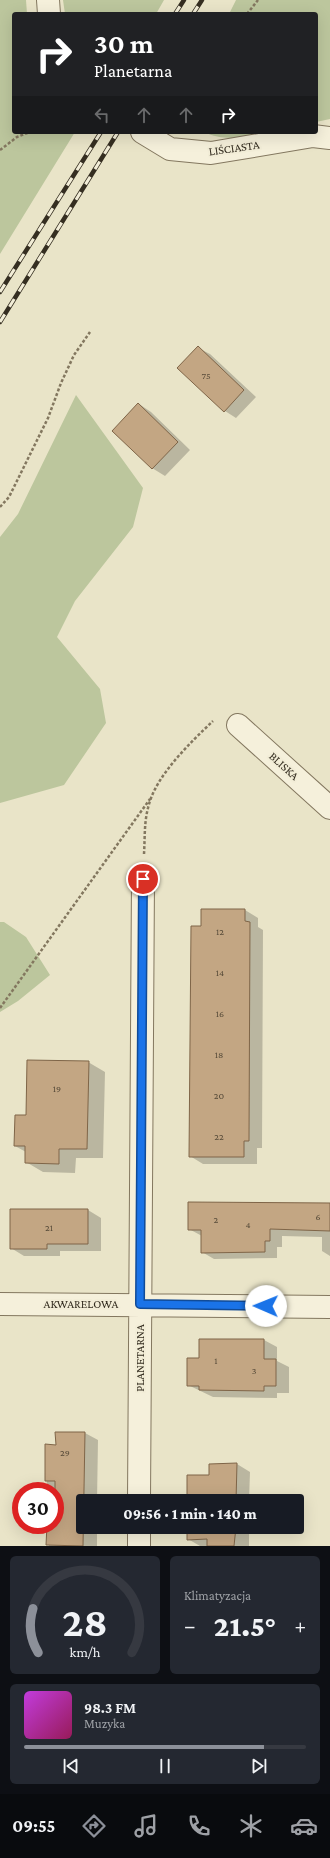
<!DOCTYPE html>
<html lang="pl">
<head>
<meta charset="utf-8">
<style>
  body { margin:0; font-family:"Crimson Pro",serif; background:#242831; color:#f1f3f6; height:100vh; display:flex; flex-direction:column; font-size:15px; white-space:nowrap }
  * { box-sizing:border-box; margin:0 }
  p { font-size:13px; color:#9ea1a6 }
  .icon { flex:none; width:22px; height:22px; fill:none; stroke:currentColor; stroke-width:2; stroke-linecap:round; stroke-linejoin:round }
  .map { position:relative; height:1546px; overflow:hidden }
  .drawer { display:flex; flex-direction:column; gap:10px; padding:10px; background:#0d0f14; flex:1 }
  .drawer>* { flex:none }
  .banner { position:absolute; left:12px; top:12px; width:306px; height:122px; border-radius:4px; box-shadow:0 4px 16px #0002; background:#202124; color:#fff; overflow:hidden }
  .speed { position:absolute; left:12px; top:1482px; display:flex; gap:8px; font-size:20px; font-weight:700; text-align:center }
  .speed>* { display:grid; place-content:center; width:52px; height:52px; border-radius:50%; background:#171b24; box-shadow:0 4px 16px #0002; line-height:1 }
  .speed .limit { border:6px solid #d22; background:#fff; color:#111 }
  .pin { position:absolute; display:grid; place-items:center; width:34px; height:34px; color:#fff; margin:-17px; border:2px solid #fff; border-radius:50%; box-shadow:0 1px 4px #0007 }
  .me { position:absolute; width:44px; margin:-22px; rotate:271deg; stroke-linejoin:round; filter:drop-shadow(0 0 3px #0008) }
  .turn { display:flex; align-items:center; gap:14px; height:84px; padding:0 16px; font-size:18px }
  .turn .icon { width:52px; height:52px; stroke-width:2.5 }
  .turn b { display:block; font-size:28px; line-height:34px }
  .lanes { display:flex; align-items:center; height:38px; padding:0 16px; background:#0003; justify-content:center; gap:20px; direction:ltr }
  .lanes .off { opacity:.35 }
  .big { font-size:30px; font-weight:800; line-height:1.1 }
  .drawer .widget { flex:1; display:flex; flex-direction:column; justify-content:center; gap:6px; min-width:0; padding:0 14px; border-radius:6px; background:#242831 }
  .drawer .dial { align-items:center; gap:0 }
  .dial svg { height:104px; overflow:visible; fill:none; stroke:#363941; stroke-width:7; stroke-linecap:round; text-anchor:middle }
  .dial text { fill:#f1f3f6; stroke:none }
  .song { display:flex; align-items:center; gap:12px }
  .cover { width:48px; height:48px; border-radius:6px; background:linear-gradient(135deg,hsl(290 70% 55%),hsl(330 70% 35%)) }
  .played { height:4px; border-radius:2px; background:linear-gradient(90deg,#8c9099 85%,#363941 85%) }
  .keys { display:flex; justify-content:space-around; direction:ltr }
  .heat { display:flex; justify-content:space-between; align-items:center; font-size:22px; direction:ltr }
  .drawer .tiles { flex:1; display:grid; gap:10px; grid-template-columns:1fr 1fr }
  .widget:last-child { grid-column:span 2 }
  .trip { position:absolute; left:76px; top:1494px; width:228px; height:40px; border-radius:4px; background:#171b24; box-shadow:0 4px 16px #0002; font-weight:800; line-height:40px; text-align:center }
  .tab-bar { display:flex; height:64px; justify-content:space-around; align-items:center; background:#090b0e; color:#9ea1a6 }
  .tab-bar .icon { width:28px; height:28px }
  .tab-bar .active { color:#8c9099 }
  .tab-bar b { font-size:18px; color:#f1f3f6 }
  .map>svg:first-child { display:block }
</style>
</head>
<body>
<div class="map">
<svg width="330" height="1546" viewBox="0 0 330 1546">
  <rect width="100%" height="100%" fill="#e9e4c8"/>
  <path fill="#bcc69d" d="M0,0H26L27,14H14V132H75L0,254Z
    M63,0H164L156,14H65Z
    M236,0H330V119L316,122V14H229Z
    M204,132H273C250,136 226,143 204,132Z
    M76,395L143,488L133,527L75,601L57,637L100,689L106,723L64,785L0,803V537L18,514Z
    M0,922H4L26,937L50,975L18,1001L0,1012Z"/>
  <path fill="#0003" d="M198,348L210,354L256,397L236,418L225,411Z
    M139,404L151,412L190,450L165,476L152,468Z
    M245,910L258,918V927L263,930L262,1148H257V1164H203L190,1156L202,927Z
    M88,1062L105,1072L103,1158H76L75,1173L43,1172L26,1162V1152L15,1146L27,1116Z
    M330,1204V1256L322,1251V1237L282,1236V1247H277V1258L214,1259L202,1252V1236L189,1229Z
    M88,1210L101,1218V1251H60V1256H24L11,1248Z
    M200,1340H264L277,1347V1361L289,1367V1393H277V1398L213,1397L188,1385L200,1360Z
    M85,1433L98,1440L97,1501H83V1527H97V1546H49L48,1525H55V1491H47L46,1445L57,1446Z
    M237,1464L250,1472L249,1501H188L210,1476Z
    M188,1527H249V1546H200L188,1539Z"/>
  <path fill="#c3a683" stroke="#7f6548" d="M198,346L244,390L224,412L177,368Z
    M138,403L178,442L152,469L112,431Z
    M201,909H245V921L250,922L249,1141H244V1157H189L191,926H201Z
    M27,1060L89,1061L87,1149H59V1164L25,1163V1146H14L15,1115H26Z
    M188,1202L330,1203V1231L270,1229V1241H265V1252L201,1253V1230H188Z
    M10,1209H88V1244H47V1249H10Z
    M199,1339H264V1359H276V1386H264V1391L199,1390V1386H187V1358H199Z
    M55,1432H85L83,1546L46,1545L47,1525H55V1481H45V1444L56,1445Z
    M237,1463L236,1501H187V1475H209V1464Z
    M187,1527H236L234,1546H207V1539L187,1540Z"/>
  <g fill="none" stroke-linecap="round" stroke-linejoin="round">
    <defs>
      <path id="minor" d="M48,0L49,14
        M142,132L170,149L211,153L313,136L330,138
        M238,725L330,808
        M0,1304L330,1307
        M139,1501L143,879
        M139,1546V1527"/>
    </defs>
    <use href="#minor" stroke="#83775f" stroke-width="24"/>
    <path stroke="#83775f" stroke-width="2.5" stroke-dasharray="3 2" stroke-linecap="butt" d="M247,14L258,0
      M0,150L17,137L30,132
      M0,507L9,497L48,418L61,383L74,355L90,332
      M144,854C145,839 144,823 148,808C155,776 190,743 213,721
      M0,1008L150,799"/>
    <use href="#minor" stroke="#f5f0db" stroke-width="22"/>
    <defs>
      <path id="rail" d="M175,14L184,0
        M193,14L202,0
        M0,292L101,132
        M0,322L118,132"/>
    </defs>
    <use href="#rail" stroke="#352e21" stroke-width="4.5"/>
    <use href="#rail" stroke="#f2edd7" stroke-width="3" stroke-dasharray="9" stroke-linecap="butt"/>
  </g>
  <g fill="none" stroke-linecap="round" stroke-linejoin="round">
    <defs>
      <path id="route" d="M143,879L140,1304L266,1306"/>
    </defs>
    <use href="#route" stroke="#114b97" stroke-width="10"/>
    <use href="#route" stroke="#1a73e8" stroke-width="7"/>
  </g>
  <g text-anchor="middle" stroke-width="4" stroke-linejoin="round" paint-order="stroke">
    <g font-size="10" fill="#584c3a">
      <text x="206" y="379">75</text>
      <text x="220" y="935">12</text>
      <text x="220" y="976">14</text>
      <text x="220" y="1017">16</text>
      <text x="219" y="1058">18</text>
      <text x="57" y="1092">19</text>
      <text x="219" y="1099">20</text>
      <text x="219" y="1140">22</text>
      <text x="318" y="1220">6</text>
      <text x="216" y="1223">2</text>
      <text x="248" y="1228">4</text>
      <text x="49" y="1231">21</text>
      <text x="216" y="1364">1</text>
      <text x="254" y="1374">3</text>
      <text x="65" y="1456">29</text>
    </g>
    <g font-size="12" fill="#352e21" stroke="#f2edd7">
      <text transform="translate(234 148) rotate(-8)" y="4">LIŚCIASTA</text>
      <text transform="translate(284 766) rotate(42)" y="4">BLISKA</text>
      <text x="81" y="1308">AKWARELOWA</text>
      <text transform="translate(140 1358) rotate(-90)" y="4">PLANETARNA</text>
    </g>
  </g>
</svg>
<div class="speed"><div class="limit">30</div></div>
<div class="pin" style="left:143px;top:879px;background:#d93025"><svg class="icon" aria-label="arrive" viewBox="0 0 24 24"><path d="M6 21V4h12l-3 4 3 4H6"/></svg></div>
<svg class="me" style="left:266px;top:1306px" viewBox="-20 -20 40 40"><circle r="19" fill="#fff"/><path d="M0-13L10 11 0 6-10 11z" fill="#1a73e8"/></svg>
<div class="trip">09:56 · 1 min · 140 m</div>
<div class="banner">
<div class="turn"><svg class="icon" aria-label="right" viewBox="0 0 24 24"><path d="M7 20v-9h11M14 6l5 5-5 5"/></svg><div><b>30 m</b>Planetarna</div></div>
<div class="lanes"><svg class="icon off" aria-label="left" viewBox="0 0 24 24"><path d="M17 20v-9H6M10 6l-5 5 5 5"/></svg><svg class="icon off" aria-label="ahead" viewBox="0 0 24 24"><path d="M12 20V5M6 11l6-6 6 6"/></svg><svg class="icon off" aria-label="ahead" viewBox="0 0 24 24"><path d="M12 20V5M6 11l6-6 6 6"/></svg><svg class="icon" aria-label="right" viewBox="0 0 24 24"><path d="M7 20v-9h11M14 6l5 5-5 5"/></svg></div>
</div>
</div>
<section class="drawer">
<div class="tiles">
<div class="widget dial"><svg viewBox="0 0 100 80">
<path d="M14 69A42 42 0 1 1 86 69"/>
<path d="M14 69A42 42 0 0 1 10 35" stroke="#8c9099"/>
<text x="50" y="56" font-size="32" font-weight="700">28</text>
<text x="50" y="72" font-size="11">km/h</text>
</svg></div>
<div class="widget"><p>Klimatyzacja</p>
<div class="heat"><a>−</a><b class="big">21.5°</b><a>+</a></div>
</div>
<div class="widget">
<div class="song"><i class="cover"></i><div><b>98.3 FM</b><p>Muzyka</p></div></div>
<div class="played"></div>
<div class="keys"><svg class="icon" aria-label="previous" viewBox="0 0 24 24"><path d="M18 5L8 12l10 7zM5 5v14"/></svg><svg class="icon" aria-label="pause" viewBox="0 0 24 24"><path d="M8 5v14M16 5v14"/></svg><svg class="icon" aria-label="next" viewBox="0 0 24 24"><path d="M6 5l10 7-10 7zM19 5v14"/></svg></div>
</div>
</div>
</section>
<nav class="tab-bar">
<b>09:55</b>
<svg class="icon active" aria-label="directions" viewBox="0 0 24 24"><path d="M12 3l9 9-9 9-9-9zM9 14v-3h6M13 9l2 2-2 2"/></svg>
<svg class="icon" aria-label="music" viewBox="0 0 24 24"><path d="M9 18V5l10-2v13"/><circle cx="6" cy="18" r="3"/><circle cx="16" cy="16" r="3"/></svg>
<svg class="icon" aria-label="phone" viewBox="0 0 24 24"><path d="M5 4h4l2 5-3 2q2 4 5 5l2-3 5 2v4C11 20 4 13 5 4z"/></svg>
<svg class="icon" aria-label="climate" viewBox="0 0 24 24"><path d="M12 3v18M4 7l16 10M4 17L20 7"/></svg>
<svg class="icon" aria-label="car" viewBox="0 0 24 24"><path d="M5 17H2v-5l4-1 3-4h7l3 4 3 1v5h-3M9 17h6M6 11h13"/><circle cx="7" cy="17" r="2"/><circle cx="17" cy="17" r="2"/></svg>
</nav>
</body>
</html>
